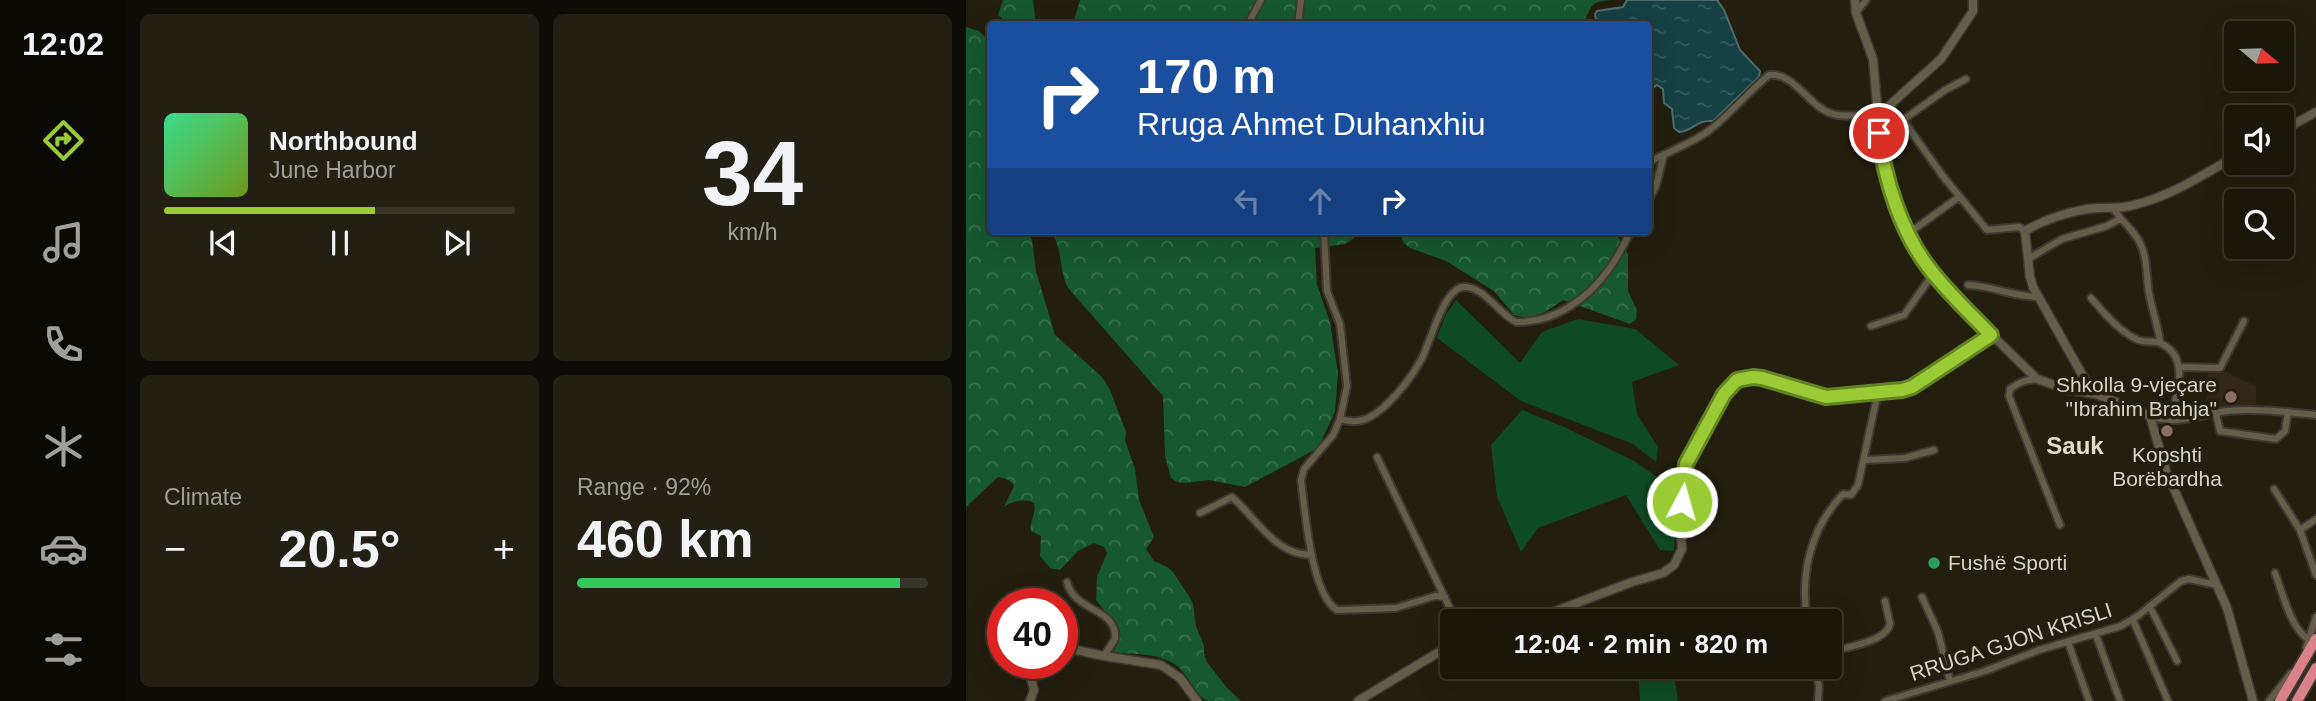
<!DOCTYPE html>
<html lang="en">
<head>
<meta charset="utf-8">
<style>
  body { margin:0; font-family:Arial,sans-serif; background:#231f13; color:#f1f3f6; height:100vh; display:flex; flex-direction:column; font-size:26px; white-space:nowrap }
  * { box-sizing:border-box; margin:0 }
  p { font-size:23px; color:#9f9f9c }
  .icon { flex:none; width:38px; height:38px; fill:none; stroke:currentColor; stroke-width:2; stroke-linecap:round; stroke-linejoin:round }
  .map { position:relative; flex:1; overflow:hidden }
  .panel { display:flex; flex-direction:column; gap:14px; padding:14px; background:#0e0c06; width:840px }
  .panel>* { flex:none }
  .banner { position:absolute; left:21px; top:21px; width:665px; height:214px; border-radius:7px; box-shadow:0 7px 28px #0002,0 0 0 2px #38352b; background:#1a4fa0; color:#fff; overflow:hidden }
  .needle { width:46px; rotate:109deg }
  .tools { position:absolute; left:1258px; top:21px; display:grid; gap:14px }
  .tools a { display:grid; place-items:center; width:70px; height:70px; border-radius:7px; background:#1a160a; box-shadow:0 7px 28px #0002,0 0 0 2px #38352b; font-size:35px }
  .speed { position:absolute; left:21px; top:588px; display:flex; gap:14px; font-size:35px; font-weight:700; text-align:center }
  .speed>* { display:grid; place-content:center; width:91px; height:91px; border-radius:50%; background:#1a160a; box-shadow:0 7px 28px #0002,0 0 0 2px #38352b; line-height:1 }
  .speed .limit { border:10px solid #d22; background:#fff; color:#111 }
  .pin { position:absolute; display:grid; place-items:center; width:60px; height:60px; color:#fff; margin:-30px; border:4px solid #fff; border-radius:50%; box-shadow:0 2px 7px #0007 }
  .me { position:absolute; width:77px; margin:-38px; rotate:6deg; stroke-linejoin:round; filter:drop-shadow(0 0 5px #0008) }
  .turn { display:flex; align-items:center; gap:24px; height:147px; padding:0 35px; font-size:32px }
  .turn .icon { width:91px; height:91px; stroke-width:2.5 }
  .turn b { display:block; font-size:49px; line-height:60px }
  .lanes { display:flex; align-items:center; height:66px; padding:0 35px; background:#0003; justify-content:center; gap:35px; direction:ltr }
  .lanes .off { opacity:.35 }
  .big { font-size:52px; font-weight:600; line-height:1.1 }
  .panel .card { flex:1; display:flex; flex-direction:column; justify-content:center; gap:10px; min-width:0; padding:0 24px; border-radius:10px; background:#231f13 }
  .panel .dial { align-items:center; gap:0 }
  .dial b { font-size:91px; line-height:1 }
  .song { display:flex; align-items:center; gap:21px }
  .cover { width:84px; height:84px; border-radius:10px; background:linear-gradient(135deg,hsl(150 70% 55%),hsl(80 70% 35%)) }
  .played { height:7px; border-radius:4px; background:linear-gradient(90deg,#99cb35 60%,#38352b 60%) }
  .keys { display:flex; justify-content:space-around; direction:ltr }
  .heat { display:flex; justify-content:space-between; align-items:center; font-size:38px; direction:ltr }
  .charge { height:10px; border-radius:5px; background:linear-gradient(90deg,#34c759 92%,#38352b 0) }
  .panel .tiles { flex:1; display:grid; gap:14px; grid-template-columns:repeat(2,1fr) }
  .trip { position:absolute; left:474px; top:609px; width:402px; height:70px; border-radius:7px; background:#1a160a; box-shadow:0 7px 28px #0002,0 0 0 2px #38352b; font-weight:600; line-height:70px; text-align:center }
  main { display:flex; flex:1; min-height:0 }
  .menu { display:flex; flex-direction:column; width:126px; justify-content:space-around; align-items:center; background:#0a0904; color:#9f9f9c }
  .menu .icon { width:49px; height:49px }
  .menu .on { color:#99cb35 }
  .menu b { font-size:32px; color:#f1f3f6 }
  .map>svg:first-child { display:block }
</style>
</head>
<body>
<main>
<nav class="menu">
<b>12:02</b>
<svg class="icon on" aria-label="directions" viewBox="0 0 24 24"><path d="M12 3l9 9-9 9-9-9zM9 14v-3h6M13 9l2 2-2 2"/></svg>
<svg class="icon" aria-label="music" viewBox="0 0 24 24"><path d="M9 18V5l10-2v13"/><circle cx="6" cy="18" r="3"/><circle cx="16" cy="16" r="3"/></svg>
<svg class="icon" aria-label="phone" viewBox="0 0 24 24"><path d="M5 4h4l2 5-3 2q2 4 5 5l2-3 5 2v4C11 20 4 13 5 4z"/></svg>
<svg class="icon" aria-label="climate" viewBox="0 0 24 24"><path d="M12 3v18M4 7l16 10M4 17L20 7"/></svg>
<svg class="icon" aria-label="car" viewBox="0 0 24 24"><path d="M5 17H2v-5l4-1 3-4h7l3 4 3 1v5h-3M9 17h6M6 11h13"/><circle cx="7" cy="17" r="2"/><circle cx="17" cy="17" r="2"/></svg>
<svg class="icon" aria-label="filters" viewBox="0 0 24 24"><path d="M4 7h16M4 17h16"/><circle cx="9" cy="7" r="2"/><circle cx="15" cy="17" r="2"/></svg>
</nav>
<section class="panel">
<div class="tiles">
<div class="card">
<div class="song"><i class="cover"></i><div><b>Northbound</b><p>June Harbor</p></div></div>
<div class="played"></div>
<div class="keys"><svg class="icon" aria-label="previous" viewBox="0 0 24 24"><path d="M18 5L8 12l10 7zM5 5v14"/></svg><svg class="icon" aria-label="pause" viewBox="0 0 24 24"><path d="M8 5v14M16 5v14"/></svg><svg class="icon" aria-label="next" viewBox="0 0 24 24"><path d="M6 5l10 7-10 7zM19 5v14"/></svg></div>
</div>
<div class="card dial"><b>34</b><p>km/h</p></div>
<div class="card"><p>Climate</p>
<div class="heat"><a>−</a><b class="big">20.5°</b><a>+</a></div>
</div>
<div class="card"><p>Range · 92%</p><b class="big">460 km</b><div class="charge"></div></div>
</div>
</section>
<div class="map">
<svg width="1350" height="701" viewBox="0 0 1350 701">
  <defs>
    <pattern id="forest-crowns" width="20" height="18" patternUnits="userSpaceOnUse" patternTransform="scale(1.75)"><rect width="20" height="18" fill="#16582f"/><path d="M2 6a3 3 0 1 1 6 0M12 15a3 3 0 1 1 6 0" fill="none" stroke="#376f4c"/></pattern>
    <pattern id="water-ripples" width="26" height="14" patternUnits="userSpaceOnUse" patternTransform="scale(1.75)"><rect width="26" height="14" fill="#154044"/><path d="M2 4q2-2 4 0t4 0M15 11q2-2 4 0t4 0" fill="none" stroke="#365b5e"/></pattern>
  </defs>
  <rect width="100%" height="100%" fill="#231e0e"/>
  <path fill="#312719" d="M1242,370L1260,372L1290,386V409L1240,408Z"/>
  <path fill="#0f4a26" d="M490,300L554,363L576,332L612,319L669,329L713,365L666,382L671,414L692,447L690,462L667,444L555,401L471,338L479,316Z
    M556,410L598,427L668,461L712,491L708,551L694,550L660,495L572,528L555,552L531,497L525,445Z
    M672,667H707L712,701H674Z"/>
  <path fill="url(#forest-crowns)" d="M37,0H67L69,18L68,24C53,25 43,26 32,15Z
    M114,0H647C625,1 625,5 618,24H107Z
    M0,27L13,31L24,42V103C17,113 19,120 24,131V231H62L66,240L70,271L89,335L136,377L144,390L160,432L159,440L169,469L173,500L188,537L180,549L188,561L201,567L207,572L224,598L227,604L230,626L238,646V653L241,662L261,688L275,701C265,701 251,701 242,701C231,698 221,673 210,665C191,652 167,655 147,652L153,642L154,630L130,600L131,577L141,553L138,547L128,543L112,551L94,570L84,568L74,556L75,536L65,531C63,521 71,514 68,503C60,498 45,501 38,507L48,486C45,480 39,478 32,477L0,507Z
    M85,231H398L379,244L349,248L351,285L364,322L372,373L369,412L352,448L279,487L243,480L219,483L211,482L205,478L199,456L197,396L102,288C92,268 98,252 85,231Z
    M433,231H648L662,254V291L671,310L670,319L664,324L597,300C582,311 568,321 548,315L528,291L480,261L444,248L438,243Z"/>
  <path fill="url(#water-ripples)" stroke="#4f6c6b" stroke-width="2" d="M661,0H751L758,10L774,50L794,71L793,77L747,121C728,120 728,131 713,132L708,128L706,109L698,103L697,89L691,85L688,87L683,76L682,24H631L629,14L631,11L657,7Z"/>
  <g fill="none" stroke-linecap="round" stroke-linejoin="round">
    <defs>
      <path id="minor" d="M890,13L900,0
        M282,24L295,0
        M332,24L335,0
        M937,120L976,175L1021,230L1053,227L1059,231
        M913,133L937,120L979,90L1000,79
        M682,163C702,151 723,145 741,132C764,115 782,92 803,75C829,72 842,107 867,114C880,118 897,114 911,113
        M682,201L690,186L698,154
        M1147,208C1155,221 1168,230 1174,243C1182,259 1180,277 1183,293C1186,310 1192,325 1194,342
        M358,231L361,291L374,324L381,386L374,419L367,435L338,469L335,480C339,511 345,594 371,610L430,608L469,596L479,597
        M943,233L993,197
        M1062,259L1096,239L1141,226L1154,219
        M1002,285C1027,286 1049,297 1073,297
        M1125,298C1138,313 1152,330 1170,339C1179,344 1188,339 1196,344C1224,358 1211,395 1205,419
        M905,326L938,315L967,274
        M1214,367L1254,368L1278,321
        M1071,379C1060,380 1053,382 1044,389L1043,396L1094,525
        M1250,414L1254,431L1310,439L1319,431L1322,412
        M1184,416C1209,426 1236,414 1261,411C1290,408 1321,412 1350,415
        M374,419C392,425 404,419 418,407C433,393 445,378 455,360C464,344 477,289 497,287C517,285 534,315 550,322C588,323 622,299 643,269C652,257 658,244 665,231
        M411,457L490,621
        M899,460L939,458L968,450
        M1308,489L1334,530L1350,575
        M234,513L266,497C290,518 310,556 346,555
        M1334,530L1350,519
        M1309,573C1317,594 1324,627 1343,640
        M101,582C108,612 152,608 149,639L138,656
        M956,597L972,632L984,681
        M1184,607L1211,661
        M1167,620L1202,701
        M841,621C834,574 844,529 877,494L885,495L892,485L912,392
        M1130,635L1154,701
        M1102,642L1123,701
        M1340,648L1350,617
        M864,652C880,647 920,642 924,624L919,601
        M849,667L853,686L852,701
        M919,701L1019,671L1073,650L1155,626L1173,615L1215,581L1223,579L1251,585
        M1303,701L1325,673"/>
      <path id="tertiary" d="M889,0L890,13L907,59L915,150L922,185L943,233L961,266L982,292L1071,379L1103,390L1130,394L1184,416L1200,471L1261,608L1287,701
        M913,120L927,102L975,59L1007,11V0
        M1316,131L1350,112
        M1130,394L1118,378L1067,287L1064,277L1059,231C1079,219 1107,210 1131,208C1143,207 1156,209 1168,205C1208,195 1236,175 1270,156
        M564,621L666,582L697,573L708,565L716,549L714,524L720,464L758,394L771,380L778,377L796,378L860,396L936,390L952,383L1025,335
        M96,647L138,656L195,665L214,678L231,701
        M61,663L68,690L64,701
        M392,701L468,655L486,646"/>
      <path id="trunk" d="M1314,701L1350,639
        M1331,701L1350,668"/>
    </defs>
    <use href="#minor" stroke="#3d3830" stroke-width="10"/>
    <use href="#tertiary" stroke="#3d3830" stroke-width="11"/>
    <use href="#trunk" stroke="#3d3830" stroke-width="14"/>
    <use href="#minor" stroke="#635d4a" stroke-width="6"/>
    <use href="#tertiary" stroke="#635d4a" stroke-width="8"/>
    <use href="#trunk" stroke="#db8288" stroke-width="10"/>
  </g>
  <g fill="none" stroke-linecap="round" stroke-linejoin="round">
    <defs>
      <path id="route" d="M716,502L720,464L758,394L771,380L787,377L796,378L860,397L936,390L946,387L1025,335C1004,313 981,292 963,268C935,232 918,178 913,133"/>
    </defs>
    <use href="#route" stroke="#638422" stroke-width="18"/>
    <use href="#route" stroke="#99cb35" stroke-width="12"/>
  </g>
  <g fill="#8d6e63" stroke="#231e0e" stroke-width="2.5">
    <circle cx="1265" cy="397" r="7"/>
    <circle cx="1201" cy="431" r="7"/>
  </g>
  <circle fill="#2e9e5b" stroke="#231e0e" stroke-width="2.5" cx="968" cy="563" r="7"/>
  <g text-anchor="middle" stroke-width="7" stroke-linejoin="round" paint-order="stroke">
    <g font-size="21" fill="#d5d2c7" stroke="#231e0e" text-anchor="end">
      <text x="1251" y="392">Shkolla 9-vjeçare<tspan x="1251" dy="24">"Ibrahim Brahja"</tspan></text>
      <text x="1201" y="462" text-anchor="middle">Kopshti<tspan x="1201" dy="24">Borëbardha</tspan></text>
      <text x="982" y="570" text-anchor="start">Fushë Sporti</text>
    </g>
    <g font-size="21" fill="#d5d2c7" stroke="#231e0e">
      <text transform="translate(1045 642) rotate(-18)" y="7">RRUGA GJON KRISLI</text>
    </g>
    <g font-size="24" font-weight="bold" fill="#e2dbc6" stroke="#231e0e">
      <text x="1109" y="454">Sauk</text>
    </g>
  </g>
</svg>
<div class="tools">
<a><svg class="needle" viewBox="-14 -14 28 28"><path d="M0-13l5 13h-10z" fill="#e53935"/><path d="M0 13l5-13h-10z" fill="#9f9f9c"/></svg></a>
<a><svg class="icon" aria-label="sound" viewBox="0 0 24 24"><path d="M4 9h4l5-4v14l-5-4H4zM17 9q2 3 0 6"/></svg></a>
<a><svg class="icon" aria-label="search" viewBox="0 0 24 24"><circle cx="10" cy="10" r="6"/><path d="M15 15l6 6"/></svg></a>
</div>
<div class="speed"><div class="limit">40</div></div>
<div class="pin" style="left:913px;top:133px;background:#d93025"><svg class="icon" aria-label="arrive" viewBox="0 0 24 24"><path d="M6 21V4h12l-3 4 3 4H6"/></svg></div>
<svg class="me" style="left:716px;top:502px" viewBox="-20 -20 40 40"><circle r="17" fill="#99cb35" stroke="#fff" stroke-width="3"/><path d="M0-11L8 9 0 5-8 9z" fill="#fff"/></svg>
<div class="trip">12:04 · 2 min · 820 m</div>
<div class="banner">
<div class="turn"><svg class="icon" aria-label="right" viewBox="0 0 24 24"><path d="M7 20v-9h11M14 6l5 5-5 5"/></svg><div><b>170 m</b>Rruga Ahmet Duhanxhiu</div></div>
<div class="lanes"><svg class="icon off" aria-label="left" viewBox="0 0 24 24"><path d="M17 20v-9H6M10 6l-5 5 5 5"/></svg><svg class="icon off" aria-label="ahead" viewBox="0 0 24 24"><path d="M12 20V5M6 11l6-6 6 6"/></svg><svg class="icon" aria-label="right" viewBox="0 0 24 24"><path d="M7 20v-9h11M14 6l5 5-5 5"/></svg></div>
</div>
</div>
</main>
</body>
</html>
